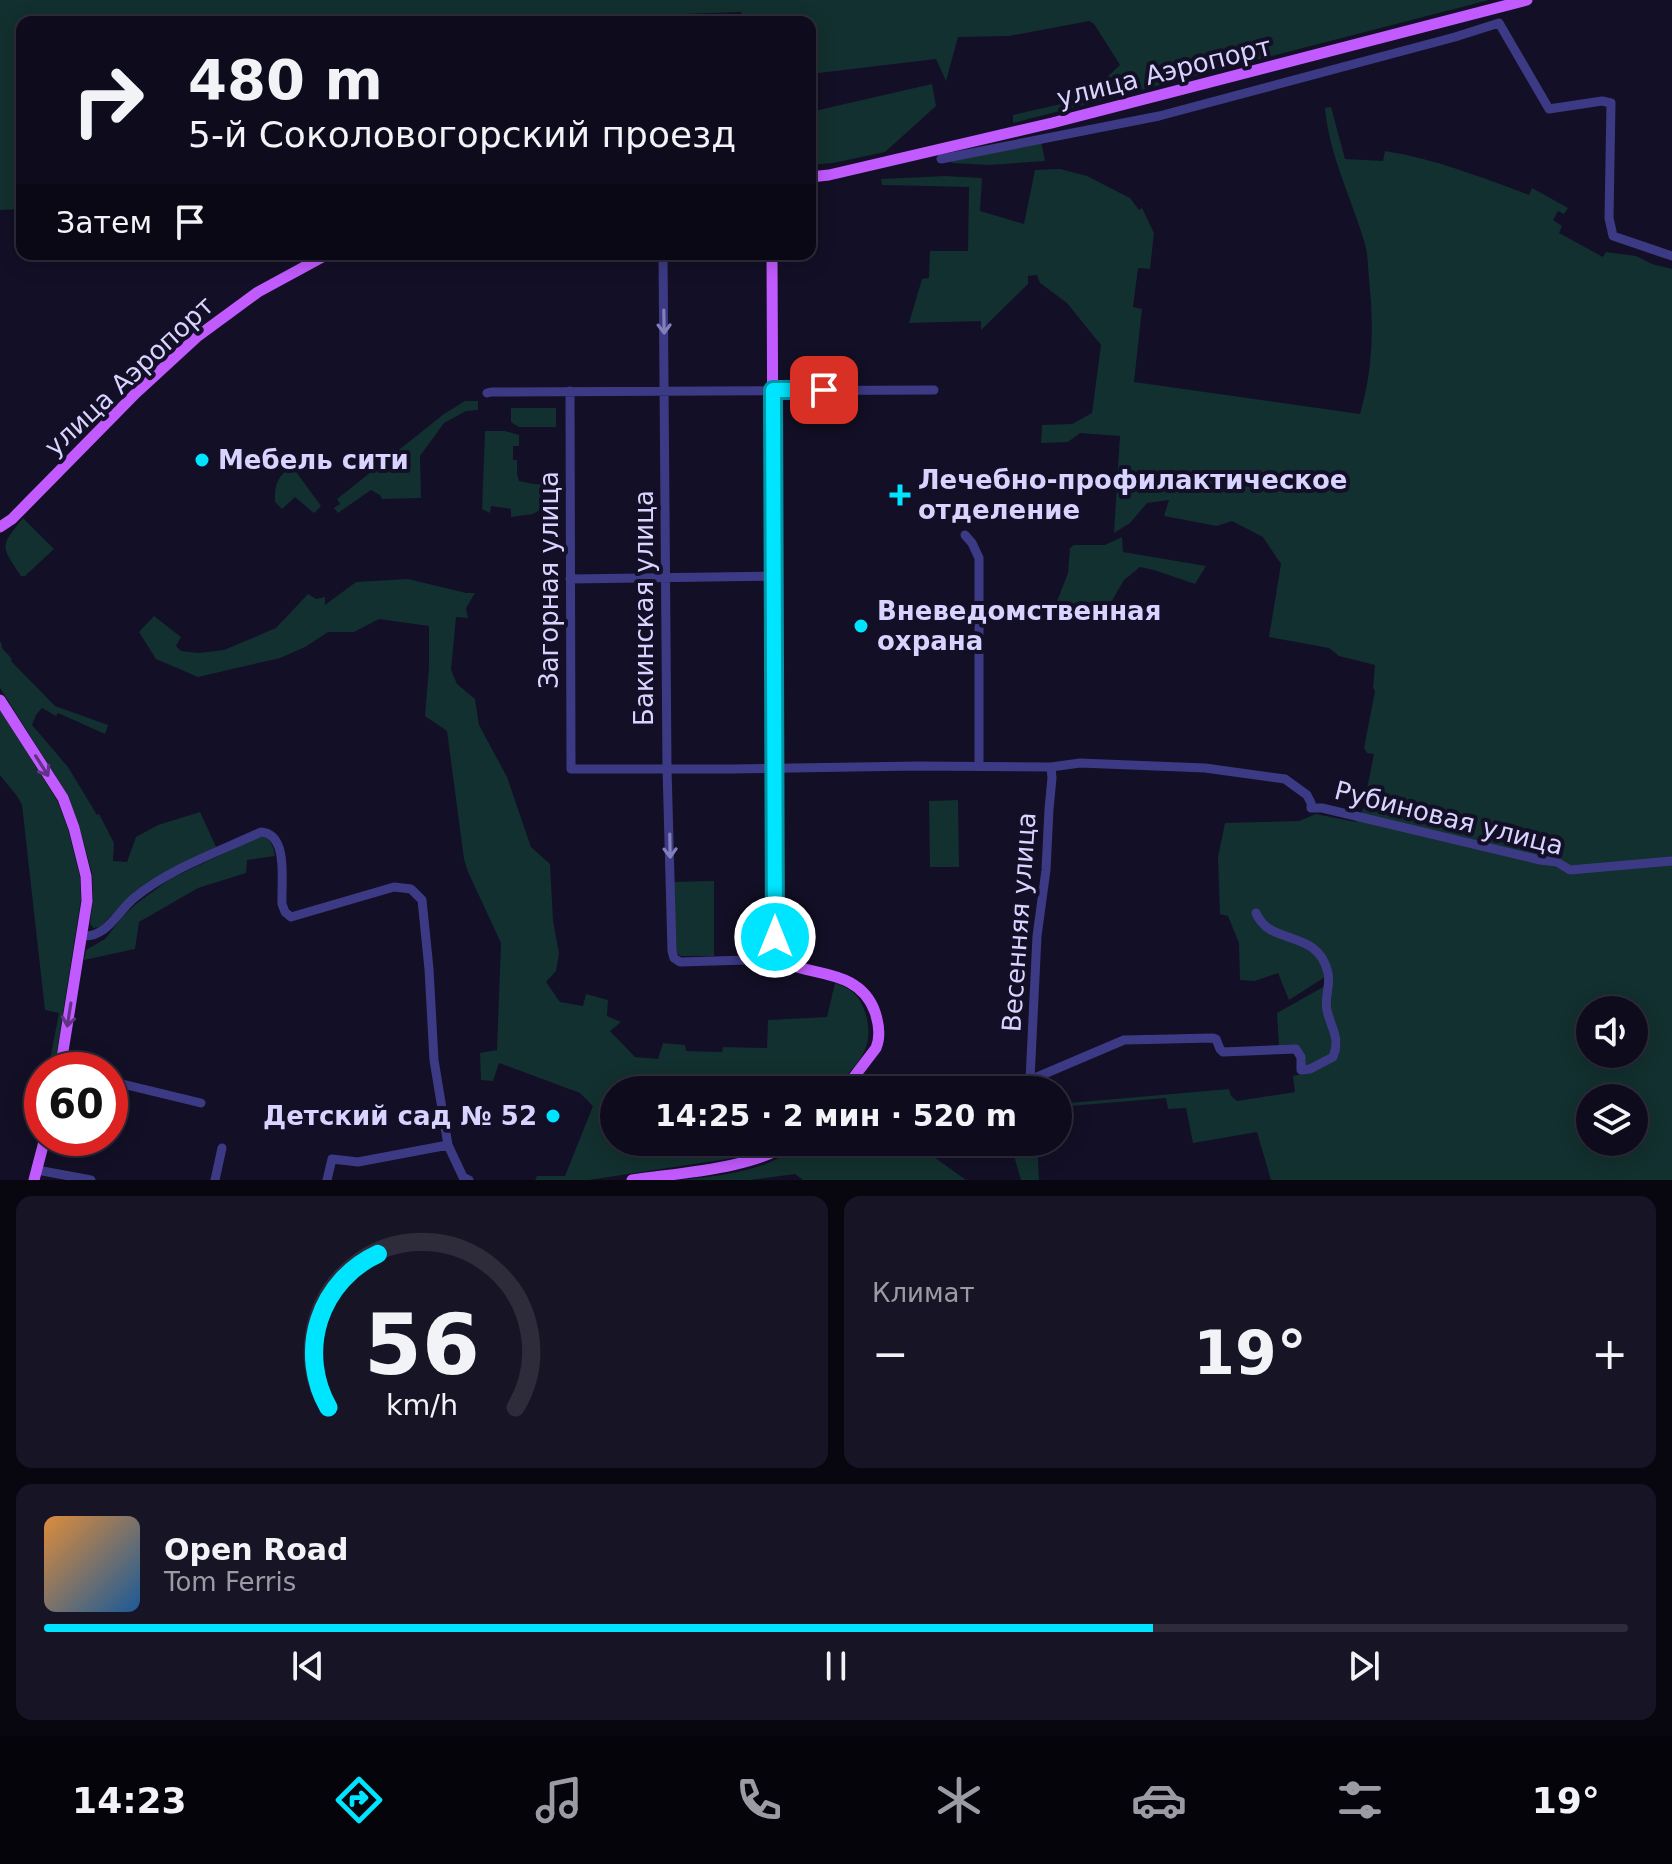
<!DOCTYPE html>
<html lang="ru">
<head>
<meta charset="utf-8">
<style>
  body { margin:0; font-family:"DejaVu Sans",sans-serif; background:#171425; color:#f1f3f6; height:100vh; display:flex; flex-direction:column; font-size:30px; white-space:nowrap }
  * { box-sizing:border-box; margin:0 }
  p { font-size:26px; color:#9b9ba3 }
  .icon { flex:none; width:44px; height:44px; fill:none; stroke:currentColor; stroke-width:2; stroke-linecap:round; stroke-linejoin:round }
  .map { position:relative; height:1180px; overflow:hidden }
  .details { display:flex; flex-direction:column; gap:16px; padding:16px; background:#08060f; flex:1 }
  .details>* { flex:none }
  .banner { position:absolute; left:16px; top:16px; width:800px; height:244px; border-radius:16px; box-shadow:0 4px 20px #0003,0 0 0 2px #2e2b3b; background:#0e0b1c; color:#f1f3f6; overflow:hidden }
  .buttons { position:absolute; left:1576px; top:996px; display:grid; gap:16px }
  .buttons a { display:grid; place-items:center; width:72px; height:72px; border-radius:50%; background:#0e0b1c; box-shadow:0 4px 20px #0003,0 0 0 2px #2e2b3b; font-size:40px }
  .speed { position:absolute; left:24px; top:1052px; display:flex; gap:16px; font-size:40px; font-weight:700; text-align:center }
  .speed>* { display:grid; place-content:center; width:104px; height:104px; border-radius:50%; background:#0e0b1c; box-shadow:0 4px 20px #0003,0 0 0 2px #2e2b3b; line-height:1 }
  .speed .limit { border:12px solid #d22; background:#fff; color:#111 }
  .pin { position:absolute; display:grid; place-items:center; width:68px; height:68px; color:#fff; margin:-34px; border-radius:16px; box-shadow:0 4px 12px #0006 }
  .me { position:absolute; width:88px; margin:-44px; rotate:0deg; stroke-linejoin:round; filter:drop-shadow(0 0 6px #0008) }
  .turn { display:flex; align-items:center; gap:28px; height:168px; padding:0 40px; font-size:36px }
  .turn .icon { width:104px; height:104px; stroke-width:2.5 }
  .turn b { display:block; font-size:56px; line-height:68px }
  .then { display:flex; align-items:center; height:76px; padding:0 40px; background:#0003; gap:16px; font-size:30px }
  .big { font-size:60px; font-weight:600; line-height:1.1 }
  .details .card { flex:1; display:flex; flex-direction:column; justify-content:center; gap:12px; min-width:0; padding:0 28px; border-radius:16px; background:#171425 }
  .details .dial { align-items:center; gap:0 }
  .dial svg { height:208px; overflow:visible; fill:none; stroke:#2e2b3b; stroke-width:7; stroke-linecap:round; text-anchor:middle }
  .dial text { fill:#f1f3f6; stroke:none }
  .song { display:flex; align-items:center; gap:24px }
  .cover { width:96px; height:96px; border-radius:12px; background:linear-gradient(135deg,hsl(30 70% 55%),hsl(210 70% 35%)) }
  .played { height:8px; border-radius:4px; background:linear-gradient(90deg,#00e5ff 70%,#2e2b3b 70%) }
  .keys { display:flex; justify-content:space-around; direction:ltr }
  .heat { display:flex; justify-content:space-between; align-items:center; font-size:44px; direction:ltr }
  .details .tiles { flex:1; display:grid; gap:16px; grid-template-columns:1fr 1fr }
  .card:last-child { grid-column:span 2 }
  .trip { position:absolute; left:600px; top:1076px; width:472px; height:80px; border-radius:40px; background:#0e0b1c; box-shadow:0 4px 20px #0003,0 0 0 2px #2e2b3b; font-weight:600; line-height:80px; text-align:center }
  .tabs { display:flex; height:128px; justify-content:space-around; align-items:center; background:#06040b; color:#9b9ba3 }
  .tabs .icon { width:56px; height:56px }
  .tabs .selected { color:#00e5ff }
  .tabs b { font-size:36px; color:#f1f3f6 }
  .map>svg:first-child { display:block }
</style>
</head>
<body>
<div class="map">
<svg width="1672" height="1180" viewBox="0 0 1672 1180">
  <rect width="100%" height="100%" fill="#130f26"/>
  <path fill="#12302f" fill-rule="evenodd" d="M0,0H1489L1013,123V115L1083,99L1120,65L1094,24L1089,21L1009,36L958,37L946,81L936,59L810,74V22H743L741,12L570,18L566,22H22V209L0,210Z
    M932,84L936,106L885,152L833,163L810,165V112Z
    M1331,107L1345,159L1383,161L1385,151C1435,159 1481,177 1529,195L1532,188L1568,208L1564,214L1558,211L1553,220L1562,226L1559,233L1603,257L1606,252L1636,256L1652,264L1672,269V1180H1271L1257,1132L1193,1143L1186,1108L1168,1109L1166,1098L1058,1107V1104L1229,1089L1231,1096L1237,1101L1295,1092L1293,1076L1312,1072L1339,1049L1341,1043L1329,1008L1325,977L1289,1000L1278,973L1255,981L1240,980L1239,943L1228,916L1220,914L1218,857L1225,823L1299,821L1316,814L1356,822L1363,809L1374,754L1367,753L1364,748L1375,691L1373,688L1375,665L1339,656L1329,648L1269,637L1281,564L1263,537L1232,521L1217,526L1164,516L1169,500L1147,503L1130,523L1114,533L1120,436L1080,433L1068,442L1041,443L1042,425L1072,424L1092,413L1101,345L1067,303L1040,283L1037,275L1028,276V284L981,330V321L909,323L922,279L929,278L930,251H968L969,187L882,185L881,179L945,176L982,178L980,211L1024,224L1035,170L1060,169L1087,176L1130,198L1139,210L1142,208L1154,233L1150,269L1138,268L1133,307L1142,309L1134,382L1360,414C1373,370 1374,325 1369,280C1368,268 1368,255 1365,244C1352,199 1329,155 1325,108ZM1590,1010H1634V1054H1590ZM1590,1098H1634V1142H1590Z
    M1041,141L1045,161L990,165L952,163L950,159Z
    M465,401H478V410L466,411L444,423L420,456L421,498L382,499L380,495L371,490L338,513L334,508L340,504L337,499L444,414Z
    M511,408H556V427H519L511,422Z
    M485,431H505L519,435V446H513V460H517V474L519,481L533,484L556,485L555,501L533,514L511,517V509L491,506L490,513L482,509Z
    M292,466L321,506L314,513L295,497L282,509L275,502C274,484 278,476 292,466Z
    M23,518L54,549L25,576H21C0,545 0,547 23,518Z
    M1122,537L1123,552L1206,566L1195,584L1154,570L1140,567L1124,580L1103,616L1070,605L1054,609L1068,573L1070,548L1074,545H1105Z
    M408,579L466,593H475L466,608L468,618L456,617L451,670L457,684L475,699L479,725L507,777L531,847L550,864L553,920L559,954L556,971L546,982L560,1002L583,1006L586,994L608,1000L607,1016L621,1022L610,1031L635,1057L658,1059L663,1043L685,1045L686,1051L722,1052L723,1047L767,1048L768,1020L827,1017L835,983C852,989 860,996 865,1012C877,1049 856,1064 834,1090H614V1142H777L758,1152L740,1157L589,1180H535L537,1176H565L593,1106L580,1093L499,1063L493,1081L481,1080L480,1053L497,1050L501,943L468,872L464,859L447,731L425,716L429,668V626L379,619L354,632H328L305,647L280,658L198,677L156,659L139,632L154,616L181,637L176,646L181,651L198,653L224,650L276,628L308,594L316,599L325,597V605L356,582Z
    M0,642H1L2,648L12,659L11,661L55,706L108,725L105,734L58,713L56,716L42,708L36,715L32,725L68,767L97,815L99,814L114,843L113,861L127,862L136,837L158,825L200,812L216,847L165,872L132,894L100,927L93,928L90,923L93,900L92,873L79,826L68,796L0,688Z
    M0,710L57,800L68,829L80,877L81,899L54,1070H48L59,1013L45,1010L22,805L17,796L0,775Z
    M958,800L959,867H930L929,801Z
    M261,836C271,838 273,846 275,856L247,860L246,873L198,888L139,922L135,949L84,960L86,950L105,939L123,916L136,904L170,879Z
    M714,881V956H680L675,950L673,882Z
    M1325,986L1335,1043L1330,1056L1307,1067L1304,1066L1301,1047H1279L1277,1013Z
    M801,1142H913L966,1180H803L795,1174L750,1180H681C722,1175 770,1172 801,1142Z
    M1010,1142H1037L1039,1180H1021Z"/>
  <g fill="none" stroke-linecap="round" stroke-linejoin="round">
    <path stroke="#3d3a85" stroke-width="9" d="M941,159L1159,116L1455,37L1499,23L1549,109L1602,101L1611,103L1609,218L1613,236L1672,256
      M663,254L667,768L672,951L674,958L680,962L780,959
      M570,391L571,769H733L917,766L1051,767L1080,763L1205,768L1285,779L1307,795L1311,803V808H1322L1540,860L1557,862L1570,870L1672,861
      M487,393L491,392L934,390
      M965,535L972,543L979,558V766
      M570,579L773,576
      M1051,767L1052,778L1049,809L1046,870L1037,936L1030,1080L1124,1040L1213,1038L1216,1039L1220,1049L1223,1052L1296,1049L1301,1057V1070L1310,1069L1333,1057C1341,1038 1331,1029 1327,1010C1324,998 1331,985 1328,973C1318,928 1270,947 1256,913
      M82,936C107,938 117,912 134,898C171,868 218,852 261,832C289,834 281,882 282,904L285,912L291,917L394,887L411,889L422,900L429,969L434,1060L448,1145L463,1177L469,1180
      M110,1081L201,1103
      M37,1170L91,1180
      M215,1180L222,1148
      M327,1180L332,1159L358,1162L448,1145"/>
    <path stroke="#c25bff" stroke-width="11" d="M810,177L829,175L1052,123L1527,0
      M772,254L775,948C784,983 856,958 875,1012C879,1024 881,1036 876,1048L844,1090
      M0,527L12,519L136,393L198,336L258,292L328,254
      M0,700L63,798L74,828L86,876L87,901L60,1070
      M34,1180L45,1138
      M632,1180C677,1173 754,1169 791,1142"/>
  </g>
  <defs><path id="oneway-shaft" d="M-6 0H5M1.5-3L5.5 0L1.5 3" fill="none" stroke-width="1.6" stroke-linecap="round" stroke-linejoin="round" transform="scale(2)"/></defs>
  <g stroke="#837fbc">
    <use href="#oneway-shaft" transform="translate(664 322) rotate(89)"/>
    <use href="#oneway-shaft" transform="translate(670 846) rotate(89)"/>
  </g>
  <g stroke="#623188">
    <use href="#oneway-shaft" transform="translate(42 766) rotate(58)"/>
    <use href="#oneway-shaft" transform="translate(69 1015) rotate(99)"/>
  </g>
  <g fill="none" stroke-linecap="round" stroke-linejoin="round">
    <defs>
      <path id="route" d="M775,937L773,390H824"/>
    </defs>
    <use href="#route" stroke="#0095a6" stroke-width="20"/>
    <use href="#route" stroke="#00e5ff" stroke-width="14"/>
  </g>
  <g fill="#00e5ff" stroke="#130f26" stroke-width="3">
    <circle cx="202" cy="460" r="8"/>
    <path d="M896 483h8v8h8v8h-8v8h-8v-8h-8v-8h8z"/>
    <circle cx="861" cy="626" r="8"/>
    <circle cx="553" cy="1116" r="8"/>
  </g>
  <g text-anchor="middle" stroke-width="8" stroke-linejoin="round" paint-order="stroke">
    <g font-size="26" fill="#d9d4ff" stroke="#130f26">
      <text transform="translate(1164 72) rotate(-14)" y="9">улица Аэропорт</text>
      <text transform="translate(129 376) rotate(-43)" y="9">улица Аэропорт</text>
      <text transform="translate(549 580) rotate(-90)" y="9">Загорная улица</text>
      <text transform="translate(644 608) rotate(-90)" y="9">Бакинская улица</text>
      <text transform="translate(1449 818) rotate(14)" y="9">Рубиновая улица</text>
      <text transform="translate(1019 922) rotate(-86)" y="9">Весенняя улица</text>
    </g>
    <g font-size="26" font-weight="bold" fill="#d9d4ff" stroke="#130f26" text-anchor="start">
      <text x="218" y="469">Мебель сити</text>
      <text x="918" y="489">Лечебно-профилактическое<tspan x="918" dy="30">отделение</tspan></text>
      <text x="877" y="620">Вневедомственная<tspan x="877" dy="30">охрана</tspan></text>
      <text x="537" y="1125" text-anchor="end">Детский сад № 52</text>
    </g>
  </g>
</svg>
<div class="buttons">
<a><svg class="icon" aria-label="sound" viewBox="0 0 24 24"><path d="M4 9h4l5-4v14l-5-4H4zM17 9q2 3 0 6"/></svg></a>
<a><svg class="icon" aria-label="layers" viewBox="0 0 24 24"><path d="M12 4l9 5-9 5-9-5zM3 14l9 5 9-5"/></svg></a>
</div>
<div class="speed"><div class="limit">60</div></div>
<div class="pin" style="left:824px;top:390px;background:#d93025"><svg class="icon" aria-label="arrive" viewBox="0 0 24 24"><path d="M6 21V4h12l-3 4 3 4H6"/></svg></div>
<svg class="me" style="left:775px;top:937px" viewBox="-20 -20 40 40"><circle r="17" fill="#00e5ff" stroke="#fff" stroke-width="3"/><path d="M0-11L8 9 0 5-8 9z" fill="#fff"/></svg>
<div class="trip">14:25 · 2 мин · 520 m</div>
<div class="banner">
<div class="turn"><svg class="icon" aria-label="right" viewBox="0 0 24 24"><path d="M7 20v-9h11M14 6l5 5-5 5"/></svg><div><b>480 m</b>5-й Соколовогорский проезд</div></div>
<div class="then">Затем<svg class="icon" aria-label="arrive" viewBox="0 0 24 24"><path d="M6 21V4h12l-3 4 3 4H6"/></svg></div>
</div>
</div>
<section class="details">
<div class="tiles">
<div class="card dial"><svg viewBox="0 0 100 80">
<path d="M14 69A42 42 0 1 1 86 69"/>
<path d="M14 69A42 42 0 0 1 33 10" stroke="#00e5ff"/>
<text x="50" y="56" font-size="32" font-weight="700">56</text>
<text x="50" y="72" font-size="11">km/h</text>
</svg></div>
<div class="card"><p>Климат</p>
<div class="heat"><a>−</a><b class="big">19°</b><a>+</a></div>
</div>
<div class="card">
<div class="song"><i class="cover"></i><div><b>Open Road</b><p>Tom Ferris</p></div></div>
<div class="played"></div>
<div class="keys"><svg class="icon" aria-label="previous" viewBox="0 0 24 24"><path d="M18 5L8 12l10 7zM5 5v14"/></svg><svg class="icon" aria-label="pause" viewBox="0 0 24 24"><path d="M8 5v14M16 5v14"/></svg><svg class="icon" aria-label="next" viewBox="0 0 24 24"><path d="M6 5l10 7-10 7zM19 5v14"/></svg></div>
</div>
</div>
</section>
<nav class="tabs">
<b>14:23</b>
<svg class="icon selected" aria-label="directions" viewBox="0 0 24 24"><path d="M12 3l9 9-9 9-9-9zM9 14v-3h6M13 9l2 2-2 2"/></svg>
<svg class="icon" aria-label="music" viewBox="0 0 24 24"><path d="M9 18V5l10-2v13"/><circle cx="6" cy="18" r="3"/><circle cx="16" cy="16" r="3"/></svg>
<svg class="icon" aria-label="phone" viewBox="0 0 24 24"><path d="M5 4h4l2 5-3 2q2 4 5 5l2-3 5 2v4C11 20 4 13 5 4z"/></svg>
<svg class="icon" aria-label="climate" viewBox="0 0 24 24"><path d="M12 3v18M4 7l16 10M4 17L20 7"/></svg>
<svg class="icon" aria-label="car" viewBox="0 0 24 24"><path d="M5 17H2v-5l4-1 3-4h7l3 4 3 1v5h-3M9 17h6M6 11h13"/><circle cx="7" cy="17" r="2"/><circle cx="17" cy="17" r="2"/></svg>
<svg class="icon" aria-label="filters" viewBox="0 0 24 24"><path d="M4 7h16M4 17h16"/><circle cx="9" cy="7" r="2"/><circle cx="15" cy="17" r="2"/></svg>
<b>19°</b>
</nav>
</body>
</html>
